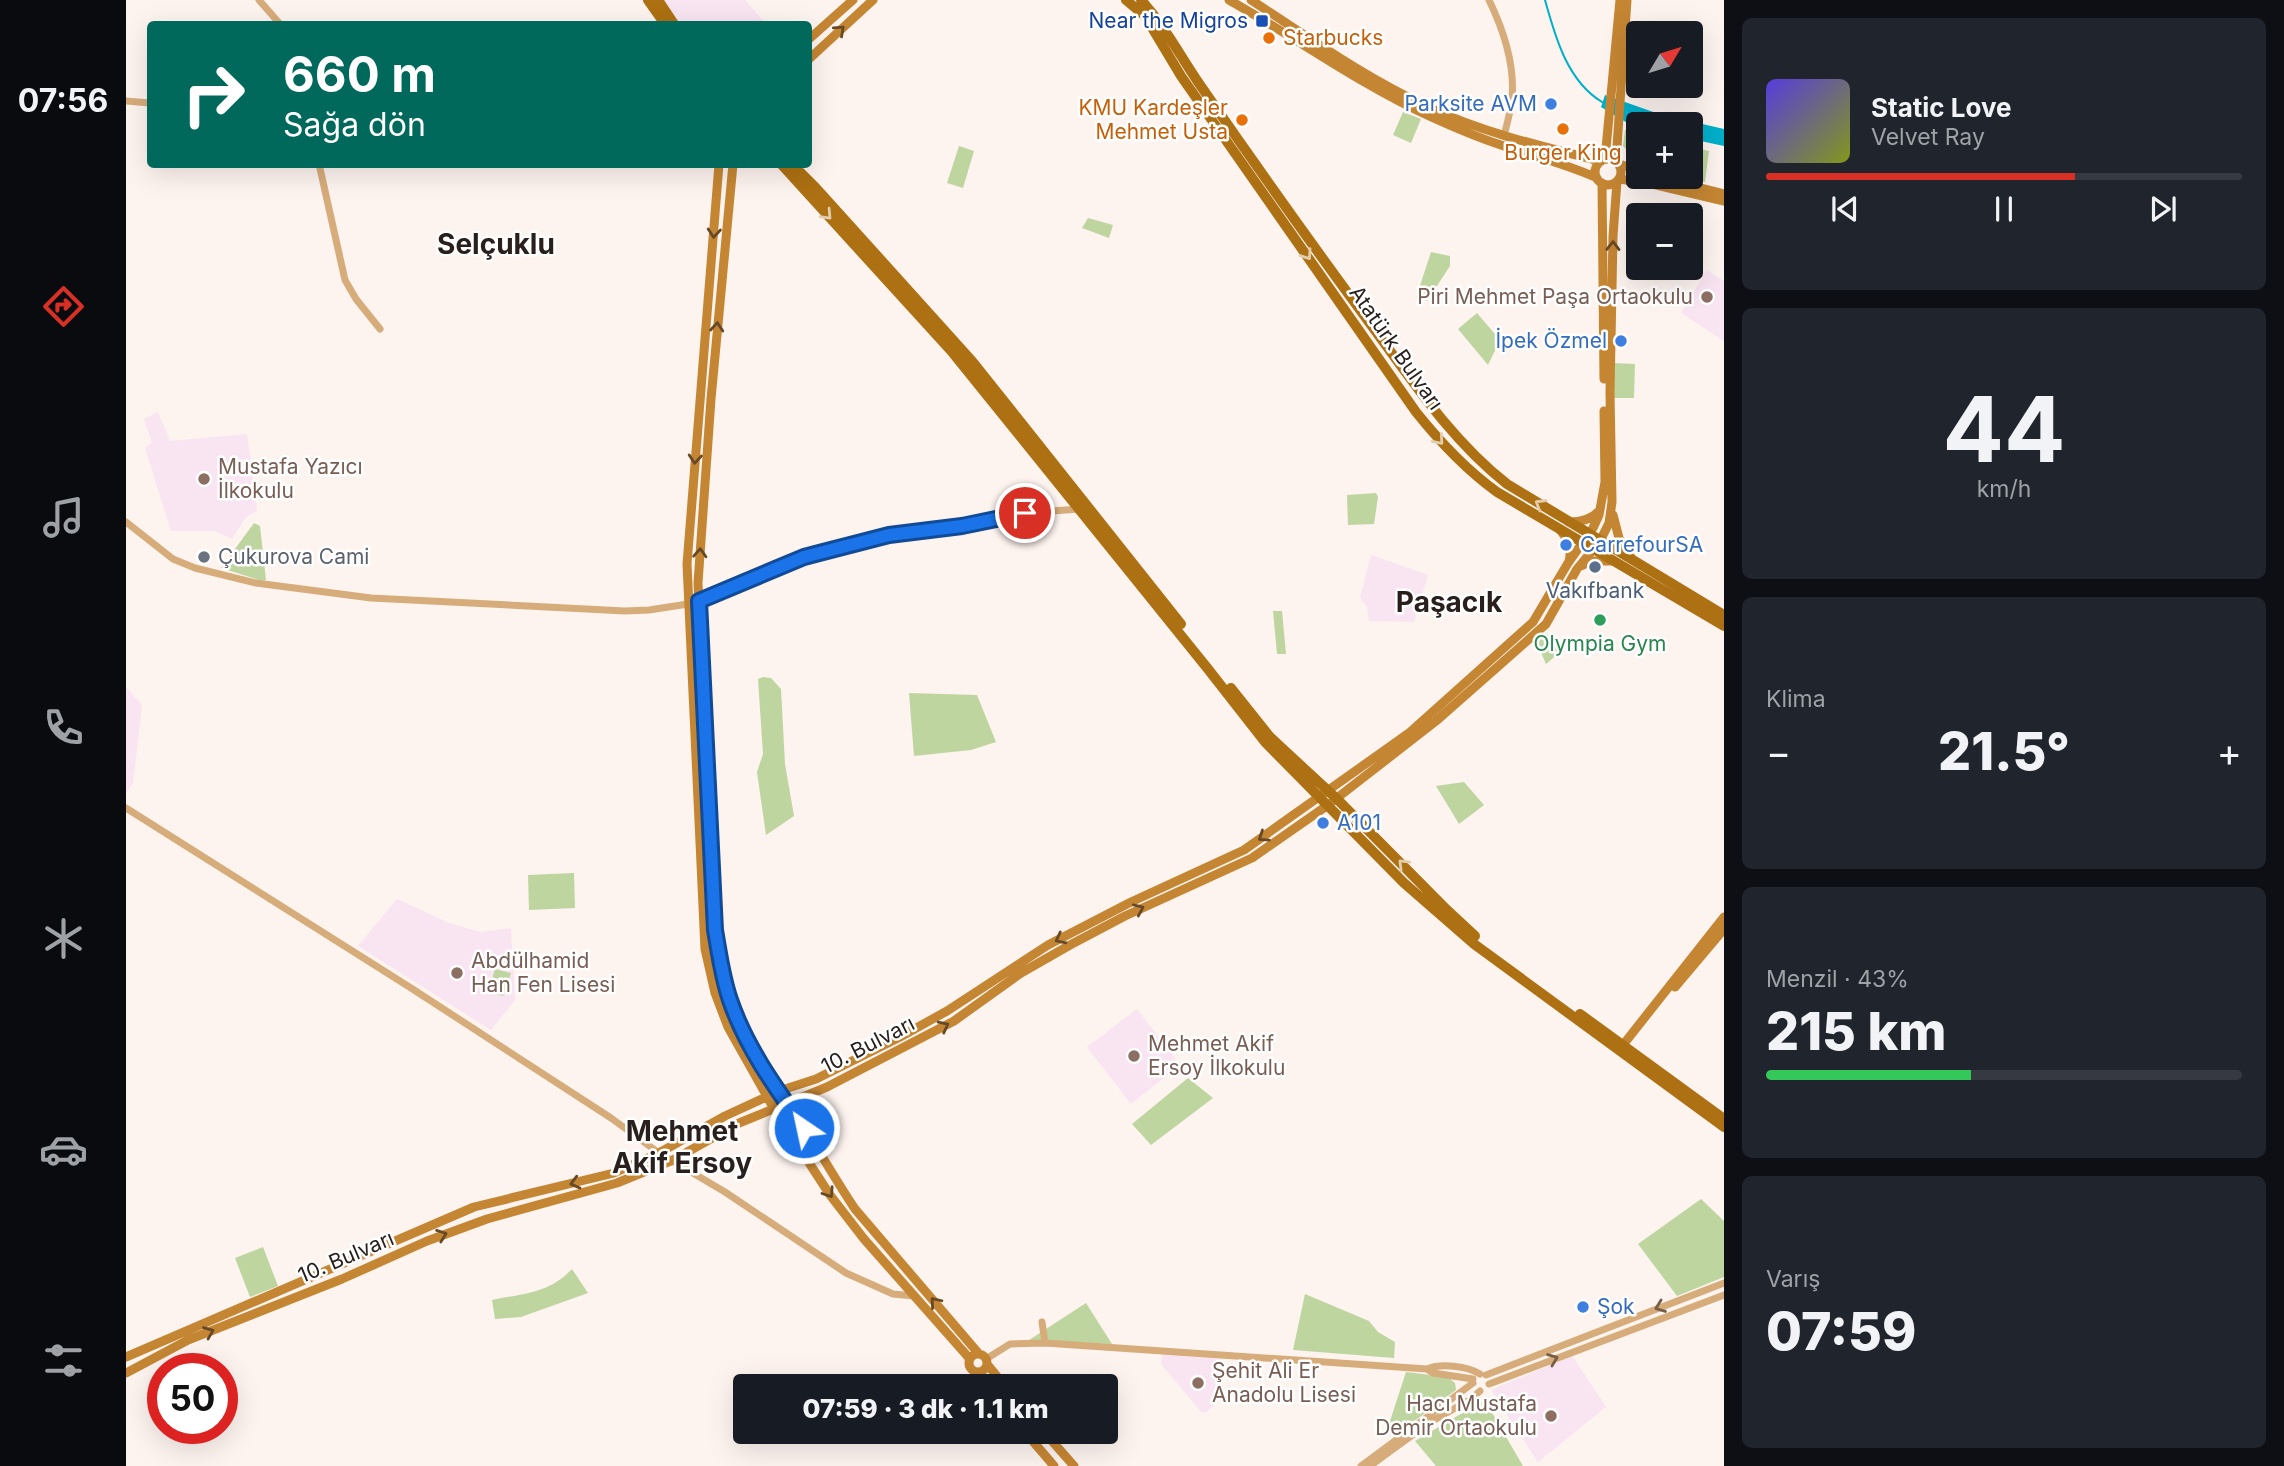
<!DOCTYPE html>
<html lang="tr">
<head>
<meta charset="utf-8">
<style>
  body { margin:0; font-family:Inter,sans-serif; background:#20242c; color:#f1f3f6; height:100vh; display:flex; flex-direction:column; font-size:26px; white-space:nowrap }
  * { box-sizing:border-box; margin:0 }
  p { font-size:23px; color:#9ea1a6 }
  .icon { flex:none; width:38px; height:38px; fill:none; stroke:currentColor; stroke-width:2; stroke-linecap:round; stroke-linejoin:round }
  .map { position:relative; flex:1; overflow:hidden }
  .side { display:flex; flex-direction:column; gap:18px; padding:18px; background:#0d0f14; width:560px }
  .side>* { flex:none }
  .hud { position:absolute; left:21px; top:21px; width:665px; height:147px; border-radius:7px; box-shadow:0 7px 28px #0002; background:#00695c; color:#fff; overflow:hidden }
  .needle { width:46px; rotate:52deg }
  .tools { position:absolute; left:1500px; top:21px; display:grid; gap:14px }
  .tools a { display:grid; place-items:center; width:77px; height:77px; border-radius:7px; background:#171b24; box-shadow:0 7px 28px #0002; font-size:35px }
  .speed { position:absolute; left:21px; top:1353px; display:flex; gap:14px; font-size:35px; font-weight:700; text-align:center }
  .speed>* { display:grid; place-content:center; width:91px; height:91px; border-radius:50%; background:#171b24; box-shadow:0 7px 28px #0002; line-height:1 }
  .speed .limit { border:10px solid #d22; background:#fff; color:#111 }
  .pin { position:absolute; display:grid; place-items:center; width:60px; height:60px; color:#fff; margin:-30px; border:4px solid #fff; border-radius:50%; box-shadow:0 2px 7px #0007 }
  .me { position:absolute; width:77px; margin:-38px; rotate:326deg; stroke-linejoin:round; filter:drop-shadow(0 0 5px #0008) }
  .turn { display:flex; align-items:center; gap:24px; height:147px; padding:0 21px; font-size:32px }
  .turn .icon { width:91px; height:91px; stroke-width:2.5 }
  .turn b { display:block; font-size:49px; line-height:60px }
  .big { font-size:52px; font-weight:800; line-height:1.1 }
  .side .tile { flex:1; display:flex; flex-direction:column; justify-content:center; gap:10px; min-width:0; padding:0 24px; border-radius:10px; background:#20242c }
  .side .dial { align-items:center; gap:0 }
  .dial b { font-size:91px; line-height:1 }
  .song { display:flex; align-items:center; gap:21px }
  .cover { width:84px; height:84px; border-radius:10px; background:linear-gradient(135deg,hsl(250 70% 55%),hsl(70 70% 35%)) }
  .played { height:7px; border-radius:4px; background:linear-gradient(90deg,#d93025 65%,#363941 65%) }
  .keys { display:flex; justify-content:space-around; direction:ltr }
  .heat { display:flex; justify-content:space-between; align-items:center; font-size:38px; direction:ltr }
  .charge { height:10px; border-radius:5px; background:linear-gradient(90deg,#34c759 43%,#363941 0) }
  .trip { position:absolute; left:607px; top:1374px; width:385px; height:70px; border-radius:7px; background:#171b24; box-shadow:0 7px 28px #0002; font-weight:800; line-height:70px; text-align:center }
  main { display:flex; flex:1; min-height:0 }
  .menu { display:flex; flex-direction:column; width:126px; justify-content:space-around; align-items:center; background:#090b0e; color:#9ea1a6 }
  .menu .icon { width:49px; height:49px }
  .menu .selected { color:#d93025 }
  .menu b { font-size:32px; color:#f1f3f6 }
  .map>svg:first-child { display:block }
</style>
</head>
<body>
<main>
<nav class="menu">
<b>07:56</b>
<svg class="icon selected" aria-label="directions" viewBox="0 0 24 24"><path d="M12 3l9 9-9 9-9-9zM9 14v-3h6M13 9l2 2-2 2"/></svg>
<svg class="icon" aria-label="music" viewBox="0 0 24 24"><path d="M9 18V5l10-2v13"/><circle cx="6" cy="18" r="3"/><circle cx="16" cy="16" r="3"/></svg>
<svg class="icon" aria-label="phone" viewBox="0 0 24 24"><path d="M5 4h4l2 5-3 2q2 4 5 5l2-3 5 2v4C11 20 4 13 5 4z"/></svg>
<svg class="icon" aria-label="climate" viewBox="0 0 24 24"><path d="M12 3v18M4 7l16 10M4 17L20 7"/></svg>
<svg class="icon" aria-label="car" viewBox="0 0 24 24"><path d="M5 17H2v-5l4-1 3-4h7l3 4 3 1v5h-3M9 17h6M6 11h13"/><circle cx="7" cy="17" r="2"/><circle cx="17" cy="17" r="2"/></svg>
<svg class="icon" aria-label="filters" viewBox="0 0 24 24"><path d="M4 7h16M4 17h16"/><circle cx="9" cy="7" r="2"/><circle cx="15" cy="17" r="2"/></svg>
</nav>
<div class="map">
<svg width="1598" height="1466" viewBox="0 0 1598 1466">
  <rect width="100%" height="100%" fill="#fdf3ef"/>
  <path fill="#f9e4f2" d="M535,0H619L640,24H552Z
    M1581,270L1598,281V341L1555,313Z
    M32,412L44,441L121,434L131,511L120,517L106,539L89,531H45L19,448L26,443L18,419Z
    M1245,555L1302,575L1288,622L1243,621L1241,607L1234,598Z
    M0,687L16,705L7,783L0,793Z
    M271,899L323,923L355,932L385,928L389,1000L365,1030L232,946Z
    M1011,1009L1054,1065L1005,1104L961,1047Z
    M1037,1352L1097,1359L1093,1401L1080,1412H1075L1035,1364Z
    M1446,1356L1480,1407L1412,1462L1365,1390Z"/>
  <path fill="#bed5a0" d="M1277,112L1295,119L1285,143L1267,135Z
    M1499,130L1512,133V162L1497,146Z
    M833,146L848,151L837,188L821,183Z
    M1565,147L1583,151L1579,182L1561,177H1564Z
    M962,218L987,225L983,238L956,228Z
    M1305,252L1324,256V266L1301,301L1290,298Z
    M1351,313L1374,340L1362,365L1332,329Z
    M1488,363L1509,364L1508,398H1488Z
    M1250,493L1252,497L1248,524L1222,525L1221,495Z
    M128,523L134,526L140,580L136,581L95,568Z
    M1147,611H1156L1160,654H1151Z
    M1420,633L1438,649L1420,664L1410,641Z
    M637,677L645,678L655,689L659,764L668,816L640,835L631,772L637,754L632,679Z
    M783,693L851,695L870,742L845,750L788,756Z
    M1338,782L1358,805L1333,824L1310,786Z
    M448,873L449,908L403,910L402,875Z
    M369,969L385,973L377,996L362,992Z
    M1062,1078L1087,1098L1025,1145L1006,1124Z
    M1575,1199L1598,1221V1277L1551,1296L1512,1244Z
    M137,1247L152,1286L124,1297L109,1258Z
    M446,1269L462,1293L395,1317L369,1319L366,1300C399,1293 422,1294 446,1269Z
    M1179,1294L1243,1321L1252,1332L1269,1342L1268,1358L1167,1350Z
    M960,1303L986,1344L900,1342Z
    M1280,1372L1322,1377L1329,1383L1330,1390L1279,1428L1267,1429L1264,1421Z
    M1355,1402L1361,1404L1397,1466H1310L1289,1441Z"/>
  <path fill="#00afca" d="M1479,95L1533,114L1598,129V146L1565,139L1564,124H1512V126L1503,124L1475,107Z"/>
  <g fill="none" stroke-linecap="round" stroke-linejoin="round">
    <path stroke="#00afca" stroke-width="2" d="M1419,0C1429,36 1441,81 1476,102"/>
    <path stroke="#d7ac7b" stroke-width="7" d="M133,0L154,24
      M1363,0C1377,29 1389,65 1386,98C1385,110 1381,124 1378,136
      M0,101L24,103
      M193,164L219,280L230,299L254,329
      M0,522L47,559L69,568L130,583L245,598L499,611L523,610L562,604L630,579L678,557L763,535L836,526L899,513L953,509
      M0,808L285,988L485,1118L533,1153L599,1192L720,1273L767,1294L788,1296
      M916,1322L919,1343
      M860,1359L884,1344L919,1343L1301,1369L1307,1373L1347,1379
      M1301,1369C1315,1363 1341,1366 1354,1374
      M1360,1375L1598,1283
      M1363,1384L1598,1295
      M1235,1466L1347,1383
      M1244,1466L1303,1423L1345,1399L1354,1391"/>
    <path stroke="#c58633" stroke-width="9" d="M1103,0C1169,37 1232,83 1301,115C1325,126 1350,137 1375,145C1408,156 1440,164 1471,178
      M1125,0C1182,37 1238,77 1300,106C1355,132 1414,146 1474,161
      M682,40L727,0
      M682,60L747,0
      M1469 172a13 13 0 1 1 26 0a13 13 0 1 1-26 0Z
      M1479,159L1494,0
      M1490,161L1501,0
      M593,164L561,564L579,949L589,993L602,1027L648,1109L704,1195L738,1239L844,1359
      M607,164L585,399L572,583L589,930C597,979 610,1023 635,1066C647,1087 664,1107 678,1127C695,1154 711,1182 729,1209L853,1354
      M1493,164L1512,170
      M1531,177L1598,194
      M1493,179L1522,183L1598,201
      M1476,183L1478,379
      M1487,515L1493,538L1506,559
      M1443,522C1455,522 1465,520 1473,511
      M1434,530C1443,541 1446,549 1443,562
      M1455,566L1466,561H1485
      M1549,987L1598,929
      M1493,1050L1598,917
      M677,1126C676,1112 677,1105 685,1094
      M843 1363a9 9 0 1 1 18 0a9 9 0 1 1-18 0Z
      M0,1357L348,1207L488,1173L533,1153L599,1116L653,1091L690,1079L774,1037L821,1011L922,945L1005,902L1118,850L1283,733L1407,622L1442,563L1467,528L1473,515L1479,482L1478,411
      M861,1364L879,1386
      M850,1372L862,1386
      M0,1373L62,1340L216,1279L301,1241L361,1219L491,1183L547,1160L613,1123L701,1087L828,1021L895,973L944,945L999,916L1126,858L1202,805L1310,721L1420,624L1451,569L1474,541L1483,523L1486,502L1484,393L1487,236L1491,181
      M899,1432L928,1466
      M918,1432L948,1466"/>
    <path stroke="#ad7012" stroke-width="10" d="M522,0L539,24
      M532,0L548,24
      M1000,0L1019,16L1055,76L1290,412C1314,442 1339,469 1371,492L1598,626
      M1015,0C1041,28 1057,62 1079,92C1133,170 1187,246 1243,322C1285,379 1325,440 1381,484L1598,615
      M655,164L827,353L1082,669L1139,742L1278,883L1348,944L1598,1127
      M666,164L690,188L846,361L1055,624
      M1105,688L1144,737L1211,799L1321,910L1349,936
      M1454,1014L1598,1119"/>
  </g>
  <defs><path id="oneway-chevron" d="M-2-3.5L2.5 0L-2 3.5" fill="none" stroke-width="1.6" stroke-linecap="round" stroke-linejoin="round" transform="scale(1.75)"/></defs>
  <g stroke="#674926">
    <use href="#oneway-chevron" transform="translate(714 30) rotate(-42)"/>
    <use href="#oneway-chevron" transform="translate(588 233) rotate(95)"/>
    <use href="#oneway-chevron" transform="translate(1487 246) rotate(-89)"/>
    <use href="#oneway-chevron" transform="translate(591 327) rotate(-85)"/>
    <use href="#oneway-chevron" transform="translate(569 459) rotate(95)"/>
    <use href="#oneway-chevron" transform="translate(574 553) rotate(-87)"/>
    <use href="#oneway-chevron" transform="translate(1137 837) rotate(146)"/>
    <use href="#oneway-chevron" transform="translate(1013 909) rotate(-24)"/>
    <use href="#oneway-chevron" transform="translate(934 939) rotate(153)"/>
    <use href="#oneway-chevron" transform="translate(818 1026) rotate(-27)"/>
    <use href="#oneway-chevron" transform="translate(449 1183) rotate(165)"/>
    <use href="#oneway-chevron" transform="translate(703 1193) rotate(56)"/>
    <use href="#oneway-chevron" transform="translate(316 1235) rotate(-20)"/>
    <use href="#oneway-chevron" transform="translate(809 1302) rotate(-130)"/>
    <use href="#oneway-chevron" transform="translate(83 1332) rotate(-22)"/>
  </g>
  <g stroke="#e2cdac">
    <use href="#oneway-chevron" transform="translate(701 215) rotate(47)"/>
    <use href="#oneway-chevron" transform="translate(1181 255) rotate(55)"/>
    <use href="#oneway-chevron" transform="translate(1313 440) rotate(49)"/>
    <use href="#oneway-chevron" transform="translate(1414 504) rotate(-149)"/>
    <use href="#oneway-chevron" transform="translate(1277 864) rotate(-135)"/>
  </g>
  <g stroke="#775f47">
    <use href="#oneway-chevron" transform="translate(1534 1307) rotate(159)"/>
    <use href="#oneway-chevron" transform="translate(1427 1359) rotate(-21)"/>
  </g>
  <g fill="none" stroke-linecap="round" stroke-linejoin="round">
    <defs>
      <path id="route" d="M678,1128C649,1087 620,1047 604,1000C596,977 593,953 589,930L573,601L678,557L697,552L763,535L836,526L899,513"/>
    </defs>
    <use href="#route" stroke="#114b97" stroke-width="18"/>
    <use href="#route" stroke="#1a73e8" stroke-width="12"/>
  </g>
  <rect fill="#1a4fb4" stroke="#fff" stroke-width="2.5" x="1129" y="14" width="14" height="14" rx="3.5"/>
  <g fill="#e8710a" stroke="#fff" stroke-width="2.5">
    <circle cx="1143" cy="38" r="7"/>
    <circle cx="1116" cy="120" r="7"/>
    <circle cx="1437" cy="129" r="7"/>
  </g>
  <g fill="#3f7fe0" stroke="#fff" stroke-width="2.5">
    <circle cx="1425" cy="104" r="7"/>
    <circle cx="1495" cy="341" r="7"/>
    <circle cx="1440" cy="545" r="7"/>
    <circle cx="1197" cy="823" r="7"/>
    <circle cx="1457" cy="1307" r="7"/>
  </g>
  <g fill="#8d6e63" stroke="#fff" stroke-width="2.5">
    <circle cx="1581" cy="297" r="7"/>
    <circle cx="78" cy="479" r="7"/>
    <circle cx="331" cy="973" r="7"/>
    <circle cx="1008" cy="1056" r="7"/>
    <circle cx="1072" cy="1383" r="7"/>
    <circle cx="1425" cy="1416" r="7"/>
  </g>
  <circle fill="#6b7280" stroke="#fff" stroke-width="2.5" cx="78" cy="557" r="7"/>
  <circle fill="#5c6f8a" stroke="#fff" stroke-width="2.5" cx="1469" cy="567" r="7"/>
  <circle fill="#2e9e5b" stroke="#fff" stroke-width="2.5" cx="1474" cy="620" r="7"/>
  <g text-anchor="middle" stroke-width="5" stroke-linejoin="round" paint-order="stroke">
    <g font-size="21" fill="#164399" stroke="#fff" text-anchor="end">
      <text x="1122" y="28">Near the Migros</text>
    </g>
    <g font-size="21" fill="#c56008" stroke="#fff" text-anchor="start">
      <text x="1157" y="45">Starbucks</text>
      <text x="1102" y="115" text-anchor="end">KMU Kardeşler<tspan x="1102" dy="24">Mehmet Usta</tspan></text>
      <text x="1437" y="160" text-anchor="middle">Burger King</text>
    </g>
    <g font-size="21" fill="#366cbe" stroke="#fff" text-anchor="start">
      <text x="1411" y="111" text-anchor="end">Parksite AVM</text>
      <text x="1481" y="348" text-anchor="end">İpek Özmel</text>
      <text x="1454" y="552">CarrefourSA</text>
      <text x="1211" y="830">A101</text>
      <text x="1471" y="1314">Şok</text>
    </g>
    <g font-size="21" fill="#785e54" stroke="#fff" text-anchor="start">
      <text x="1567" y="304" text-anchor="end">Piri Mehmet Paşa Ortaokulu</text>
      <text x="92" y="474">Mustafa Yazıcı<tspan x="92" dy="24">İlkokulu</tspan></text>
      <text x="345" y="968">Abdülhamid<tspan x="345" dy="24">Han Fen Lisesi</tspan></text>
      <text x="1022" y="1051">Mehmet Akif<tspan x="1022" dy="24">Ersoy İlkokulu</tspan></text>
      <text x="1086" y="1378">Şehit Ali Er<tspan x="1086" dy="24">Anadolu Lisesi</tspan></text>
      <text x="1411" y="1411" text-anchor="end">Hacı Mustafa<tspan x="1411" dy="24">Demir Ortaokulu</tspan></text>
    </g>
    <g font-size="21" fill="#29201d" stroke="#fff">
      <text transform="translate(1270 348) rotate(55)" y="7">Atatürk Bulvarı</text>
      <text transform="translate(742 1045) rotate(-27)" y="7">10. Bulvarı</text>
      <text transform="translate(220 1257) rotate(-23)" y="7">10. Bulvarı</text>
    </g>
    <g font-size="21" fill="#5b616d" stroke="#fff" text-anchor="start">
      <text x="92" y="564">Çukurova Cami</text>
    </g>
    <g font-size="21" fill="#4e5e75" stroke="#fff">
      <text x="1469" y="598">Vakıfbank</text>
    </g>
    <g font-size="21" fill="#27864d" stroke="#fff">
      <text x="1474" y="651">Olympia Gym</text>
    </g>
    <g font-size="28" font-weight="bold" fill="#29201d" stroke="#fff">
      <text x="370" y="254">Selçuklu</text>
      <text x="1323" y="612">Paşacık</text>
      <text x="556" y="1141">Mehmet<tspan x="556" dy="32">Akif Ersoy</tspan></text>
    </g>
  </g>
</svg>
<div class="tools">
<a><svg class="needle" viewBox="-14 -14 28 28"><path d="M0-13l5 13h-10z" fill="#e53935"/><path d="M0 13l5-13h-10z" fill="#9ea1a6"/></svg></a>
<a>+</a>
<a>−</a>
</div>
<div class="speed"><div class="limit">50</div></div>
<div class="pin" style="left:899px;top:513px;background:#d93025"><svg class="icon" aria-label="arrive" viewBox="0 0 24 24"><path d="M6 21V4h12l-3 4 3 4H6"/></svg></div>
<svg class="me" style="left:678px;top:1128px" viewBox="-20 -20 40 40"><circle r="17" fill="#1a73e8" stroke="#fff" stroke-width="3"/><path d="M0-11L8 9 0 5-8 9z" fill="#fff"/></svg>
<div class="trip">07:59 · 3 dk · 1.1 km</div>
<div class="hud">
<div class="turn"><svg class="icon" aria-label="right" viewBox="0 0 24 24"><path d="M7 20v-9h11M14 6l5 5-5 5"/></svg><div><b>660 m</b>Sağa dön</div></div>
</div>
</div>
<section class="side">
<div class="tile">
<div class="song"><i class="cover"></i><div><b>Static Love</b><p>Velvet Ray</p></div></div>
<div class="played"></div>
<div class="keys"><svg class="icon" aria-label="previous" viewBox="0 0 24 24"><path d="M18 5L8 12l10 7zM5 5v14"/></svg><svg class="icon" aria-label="pause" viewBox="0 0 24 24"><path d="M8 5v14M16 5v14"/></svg><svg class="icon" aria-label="next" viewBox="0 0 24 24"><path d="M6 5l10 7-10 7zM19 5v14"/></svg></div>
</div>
<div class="tile dial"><b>44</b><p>km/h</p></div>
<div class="tile"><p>Klima</p>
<div class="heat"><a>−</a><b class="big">21.5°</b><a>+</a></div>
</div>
<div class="tile"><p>Menzil · 43%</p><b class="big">215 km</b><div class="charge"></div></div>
<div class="tile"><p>Varış</p><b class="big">07:59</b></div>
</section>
</main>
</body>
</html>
